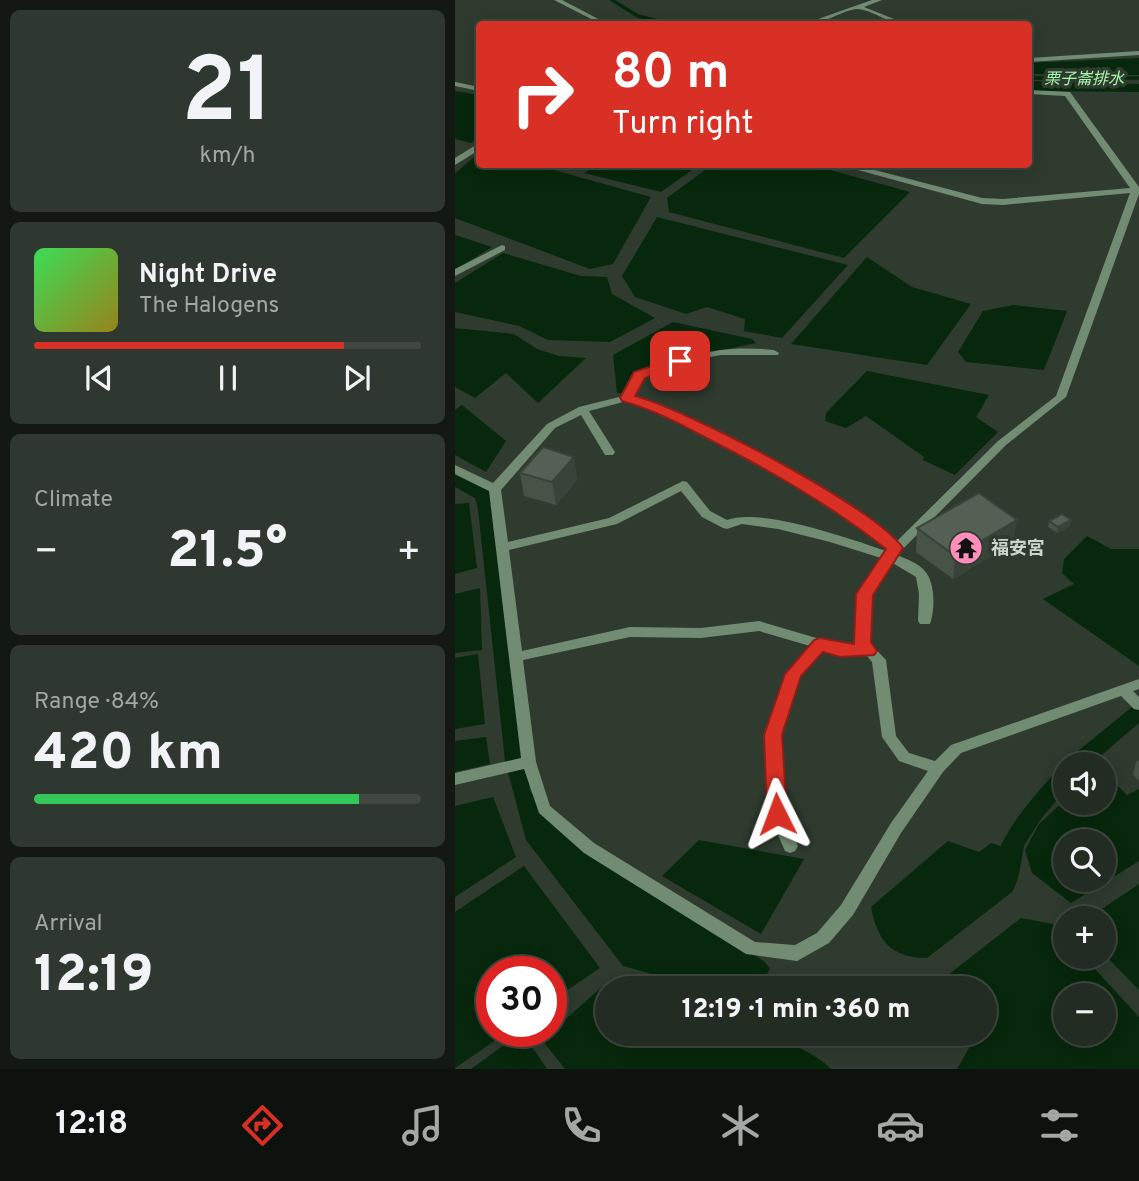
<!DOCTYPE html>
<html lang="en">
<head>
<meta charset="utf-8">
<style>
  body { margin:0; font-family:Overpass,"Noto Sans TC",sans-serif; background:#2f3830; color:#f1f3f6; height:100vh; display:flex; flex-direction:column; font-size:26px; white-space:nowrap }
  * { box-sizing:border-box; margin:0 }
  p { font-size:23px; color:#a3a7a6 }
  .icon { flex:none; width:38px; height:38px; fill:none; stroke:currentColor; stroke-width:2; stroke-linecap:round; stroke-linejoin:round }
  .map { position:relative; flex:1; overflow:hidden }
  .panel { display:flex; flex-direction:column; gap:10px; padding:10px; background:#131813; width:455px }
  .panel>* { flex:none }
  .guide { position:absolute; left:21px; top:21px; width:556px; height:147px; border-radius:7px; box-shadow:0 4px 18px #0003,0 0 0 2px #404841; background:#d93025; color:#fff; overflow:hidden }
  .controls { position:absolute; left:598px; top:752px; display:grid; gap:14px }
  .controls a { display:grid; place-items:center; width:63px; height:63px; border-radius:50%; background:#232c23; box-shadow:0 4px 18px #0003,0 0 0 2px #404841; font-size:35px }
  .speed { position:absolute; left:21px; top:956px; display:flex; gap:14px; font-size:35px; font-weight:700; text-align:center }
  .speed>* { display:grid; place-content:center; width:91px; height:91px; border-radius:50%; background:#232c23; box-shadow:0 4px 18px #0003,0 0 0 2px #404841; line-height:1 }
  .speed .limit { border:10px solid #d22; background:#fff; color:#111 }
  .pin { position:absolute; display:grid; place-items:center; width:60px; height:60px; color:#fff; margin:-30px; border-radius:14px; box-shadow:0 4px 10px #0006 }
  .me { position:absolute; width:77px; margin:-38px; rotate:357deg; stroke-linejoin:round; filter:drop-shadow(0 0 5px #0008) }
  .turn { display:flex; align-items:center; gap:24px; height:147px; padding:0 21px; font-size:32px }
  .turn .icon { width:91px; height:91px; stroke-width:2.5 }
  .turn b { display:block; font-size:49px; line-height:60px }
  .big { font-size:52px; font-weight:800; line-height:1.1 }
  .panel .tile { flex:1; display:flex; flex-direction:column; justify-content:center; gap:10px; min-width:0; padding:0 24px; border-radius:10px; background:#2f3830 }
  .panel .dial { align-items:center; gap:0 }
  .dial b { font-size:91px; line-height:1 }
  .song { display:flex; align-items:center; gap:21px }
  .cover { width:84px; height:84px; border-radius:10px; background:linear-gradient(135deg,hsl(130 70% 55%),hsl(50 70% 35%)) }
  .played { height:7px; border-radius:4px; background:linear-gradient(90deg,#d93025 80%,#404841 80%) }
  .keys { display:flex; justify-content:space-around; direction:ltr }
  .heat { display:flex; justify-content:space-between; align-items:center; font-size:38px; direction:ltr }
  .charge { height:10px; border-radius:5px; background:linear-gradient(90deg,#34c759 84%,#404841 0) }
  .trip { position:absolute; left:140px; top:976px; width:402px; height:70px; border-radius:35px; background:#232c23; box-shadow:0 4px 18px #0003,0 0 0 2px #404841; font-weight:800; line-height:70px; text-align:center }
  .menu { display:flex; height:112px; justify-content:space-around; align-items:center; background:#0e120e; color:#a3a7a6 }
  .menu .icon { width:49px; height:49px }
  .menu .selected { color:#d93025 }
  .menu b { font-size:32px; color:#f1f3f6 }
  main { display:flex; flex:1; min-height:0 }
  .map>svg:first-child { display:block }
</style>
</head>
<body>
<main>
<section class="panel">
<div class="tile dial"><b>21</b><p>km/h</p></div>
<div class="tile">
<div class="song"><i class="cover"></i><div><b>Night Drive</b><p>The Halogens</p></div></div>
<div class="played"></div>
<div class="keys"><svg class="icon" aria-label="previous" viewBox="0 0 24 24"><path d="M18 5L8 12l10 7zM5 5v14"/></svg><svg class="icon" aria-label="pause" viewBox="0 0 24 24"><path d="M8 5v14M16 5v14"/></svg><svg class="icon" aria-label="next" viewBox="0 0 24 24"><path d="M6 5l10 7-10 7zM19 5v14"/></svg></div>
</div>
<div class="tile"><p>Climate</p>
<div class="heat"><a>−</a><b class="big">21.5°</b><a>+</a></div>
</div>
<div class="tile"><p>Range · 84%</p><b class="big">420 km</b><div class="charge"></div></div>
<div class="tile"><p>Arrival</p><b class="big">12:19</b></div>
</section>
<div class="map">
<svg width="684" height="1069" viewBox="0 0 684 1069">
  <rect width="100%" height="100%" fill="#2f3b2f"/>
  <path fill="#07280c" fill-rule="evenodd" d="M684,58V75L574,74V63Z
    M574,81L684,84V92L574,91Z
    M0,91L24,95V137L16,143L0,139Z
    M24,153V164L81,165L196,197L158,264L135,269L0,218V173Z
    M142,165V164L244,165L206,192L129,173Z
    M257,165H357L455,192L389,258L214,212L212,198Z
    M202,217L393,265L327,338L289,331L290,319L252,307L231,314L180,297L167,276Z
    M0,235L37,247L0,270Z
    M48,253L126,276L152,277L157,294L200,318L155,342L93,340L64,326L0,312V283Z
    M412,257L457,287L516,304L472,365L336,344Z
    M558,305L612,311L589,370L511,362L503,352L528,311Z
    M218,322L297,339L301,343L220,360L195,371L171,394L162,393L158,355Z
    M0,328L59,334L82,349L104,356L131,358L83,403L51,373L20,398L0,387Z
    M412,371L534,395L521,417L543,432L500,475L468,460L469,457L411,416L391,428L370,421L371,413Z
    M7,405L51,441L31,472L0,455V410Z
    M34,495L75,791L100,828L310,962L315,969L303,989H251L168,966L71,840L50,761L22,500Z
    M14,503L22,568L0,574V504Z
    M632,536L656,549H684V666L588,599L619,584L607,573L609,559Z
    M25,588L27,650L0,653V594Z
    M23,654L30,724L0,729V658Z
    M31,737L35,764L0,772V741Z
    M649,773L672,795L684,789V861L616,903L577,873L570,850L584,824L611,799V803H649ZM611,842H649V880H611Z
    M38,797L61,857L0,897V806Z
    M566,824L573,828C567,848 567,875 557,892L472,958C436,958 422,940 416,907L493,841L524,852L536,843L549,847Z
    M244,840L349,859L306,934L207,876Z
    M69,866L145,968L96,1001V971H37V1031H54L0,1068V912Z
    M684,884V990L649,954V919H632Z
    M566,918L598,924L611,938V957H629L684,1017V1069H502L522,1034H530V989H491L484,982ZM611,996H649V1034H611Z
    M157,978L186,989H152V1034C219,1034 325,1018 376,1069H110L87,1040Z
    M67,1032L92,1069H16Z"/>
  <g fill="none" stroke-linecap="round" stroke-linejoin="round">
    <path stroke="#07280c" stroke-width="3.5" d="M157,0L183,16L215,24
      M574,78H684"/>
    <path fill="#07280c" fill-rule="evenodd" d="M0,475L34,491L42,518L39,522H27L20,498L0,487Z
      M684,704V723L635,765H611V789L586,819L565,852L557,854L549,852L546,845C560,816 583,792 604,768L610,766L613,759L677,707Z"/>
    <path fill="#728c73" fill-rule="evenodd" d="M99,0H107L153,24H146Z
      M417,0H427L409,7L449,23L450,24C433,24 416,9 402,9C386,10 368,26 349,24Z
      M684,51V55L574,62V58Z
      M0,82L24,87V91L0,86Z
      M574,90L615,92L684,187V194L611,397L551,445L442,555C451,559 461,562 468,569C481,581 480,610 475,624H465L463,621L464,594L461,577L436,562L415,594L414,642L431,660L441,736L454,753L480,761L496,745L684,679V689L678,691L684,697V710L679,709L666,696L506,753L488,772L446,833L398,915L374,943L342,961L291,954L129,853L84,813L69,769L0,785V773L66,758L34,491L0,474V465L38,483L92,424L124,407L168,396L180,373C229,356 267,344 319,350L324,353L323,355H266L239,360L188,377L178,396L203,403L302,453L393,505L441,542L543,441L601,396L675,193L548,205L527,204L381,164H397L527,198L548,199L675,188L610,96L574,94ZM172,401L195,407L294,459L385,511L433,549L431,551C396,539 305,507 272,520L255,511L232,482L228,481L154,518L53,542L46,490L100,428L126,415L150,455H158L160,452L134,411ZM226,491L247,517L268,528L272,529L287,524L323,529L375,542L426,558L403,594L400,643L402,646L385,645L304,621L246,628L175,627L67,651L54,550L162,524ZM304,631L355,646L331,674L311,735L314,815L330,851L335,853L340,851L343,846L330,815L325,735L344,676L368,650L385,655L412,656L417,662L427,737L444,761L473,771L436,823L386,905L362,933L340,945L300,942L139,843L95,806L81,762L68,660L175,637L246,638Z
      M21,145H24V150L0,165V158Z
      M47,245L50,246V250L0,276V269Z"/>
  </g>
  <path fill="#475347" d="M119,457L122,480L101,505L69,496L65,473Z
    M594,521L615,526L602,533L593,527Z
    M462,528L558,543L498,579L461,552Z
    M684,760V781L678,774L681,762Z"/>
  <path fill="#3a433a" d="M119,457L122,480L101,505L97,482Z
    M562,520L558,543L498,579L500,556Z
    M616,520L615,526L602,533L603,527Z"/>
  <path fill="#536053" stroke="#3a433a" stroke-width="2" d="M88,447L119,457L97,482L65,473Z
    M524,493L562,520L500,556L462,528Z
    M607,514L616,520L603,527L594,521Z"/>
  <path fill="#d93025" stroke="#8d1f18" stroke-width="2" d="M221,358L232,361L190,378L180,396C231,409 420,507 448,548L418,595L416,642L422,651L419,655L385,657L368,652L346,676L327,735L332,814L329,820H315L312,814L309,735L330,674L359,640L365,638L399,644L401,594L431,549C378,507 320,473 259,442C229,426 200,410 167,401L165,398L179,372Z"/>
  <defs>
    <symbol id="temple-disc" viewBox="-11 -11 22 22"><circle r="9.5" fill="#ff8eba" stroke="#2f3b2f"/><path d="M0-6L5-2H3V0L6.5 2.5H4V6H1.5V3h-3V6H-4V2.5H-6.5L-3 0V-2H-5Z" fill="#111"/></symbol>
  </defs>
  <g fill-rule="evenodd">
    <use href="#temple-disc" x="492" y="529" width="38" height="38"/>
  </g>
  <g text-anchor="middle" stroke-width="7" stroke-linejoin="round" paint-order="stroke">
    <g font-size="16" font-style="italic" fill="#a5faab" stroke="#2f3b2f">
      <text x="629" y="84">栗子崙排水</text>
    </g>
    <g font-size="18" font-weight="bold" fill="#cdd4cd" stroke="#2f3b2f" text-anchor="start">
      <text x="536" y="554">福安宮</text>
    </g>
  </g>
</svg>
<div class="controls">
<a><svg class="icon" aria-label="sound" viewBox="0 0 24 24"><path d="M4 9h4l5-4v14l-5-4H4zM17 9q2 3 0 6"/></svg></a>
<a><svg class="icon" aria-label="search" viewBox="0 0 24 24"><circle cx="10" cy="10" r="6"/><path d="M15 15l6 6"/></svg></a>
<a>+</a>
<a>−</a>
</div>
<div class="speed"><div class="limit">30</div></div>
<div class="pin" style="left:225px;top:361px;background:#d93025"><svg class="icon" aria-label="arrive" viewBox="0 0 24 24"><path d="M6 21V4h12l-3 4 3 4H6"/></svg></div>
<svg class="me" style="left:322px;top:814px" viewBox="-20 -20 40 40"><path d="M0-17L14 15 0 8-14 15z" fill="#d93025" stroke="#fff" stroke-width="4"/></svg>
<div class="trip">12:19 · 1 min · 360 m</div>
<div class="guide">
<div class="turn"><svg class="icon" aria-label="right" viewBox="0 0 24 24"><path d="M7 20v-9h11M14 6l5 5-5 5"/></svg><div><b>80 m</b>Turn right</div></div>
</div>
</div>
</main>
<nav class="menu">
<b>12:18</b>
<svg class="icon selected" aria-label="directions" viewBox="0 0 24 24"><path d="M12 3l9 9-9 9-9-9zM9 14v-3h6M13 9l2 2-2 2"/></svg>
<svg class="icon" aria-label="music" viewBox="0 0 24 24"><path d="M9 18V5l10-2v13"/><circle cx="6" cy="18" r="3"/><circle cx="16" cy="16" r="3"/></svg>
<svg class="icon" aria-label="phone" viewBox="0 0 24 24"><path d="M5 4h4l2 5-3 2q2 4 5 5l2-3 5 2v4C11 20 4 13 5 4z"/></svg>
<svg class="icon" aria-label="climate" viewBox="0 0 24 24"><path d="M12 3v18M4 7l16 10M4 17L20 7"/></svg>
<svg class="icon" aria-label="car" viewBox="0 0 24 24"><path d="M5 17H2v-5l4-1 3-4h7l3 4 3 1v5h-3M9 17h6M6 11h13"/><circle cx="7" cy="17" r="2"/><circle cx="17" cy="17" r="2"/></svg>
<svg class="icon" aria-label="filters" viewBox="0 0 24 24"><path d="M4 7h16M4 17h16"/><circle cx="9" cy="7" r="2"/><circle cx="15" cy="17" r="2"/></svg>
</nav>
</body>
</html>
